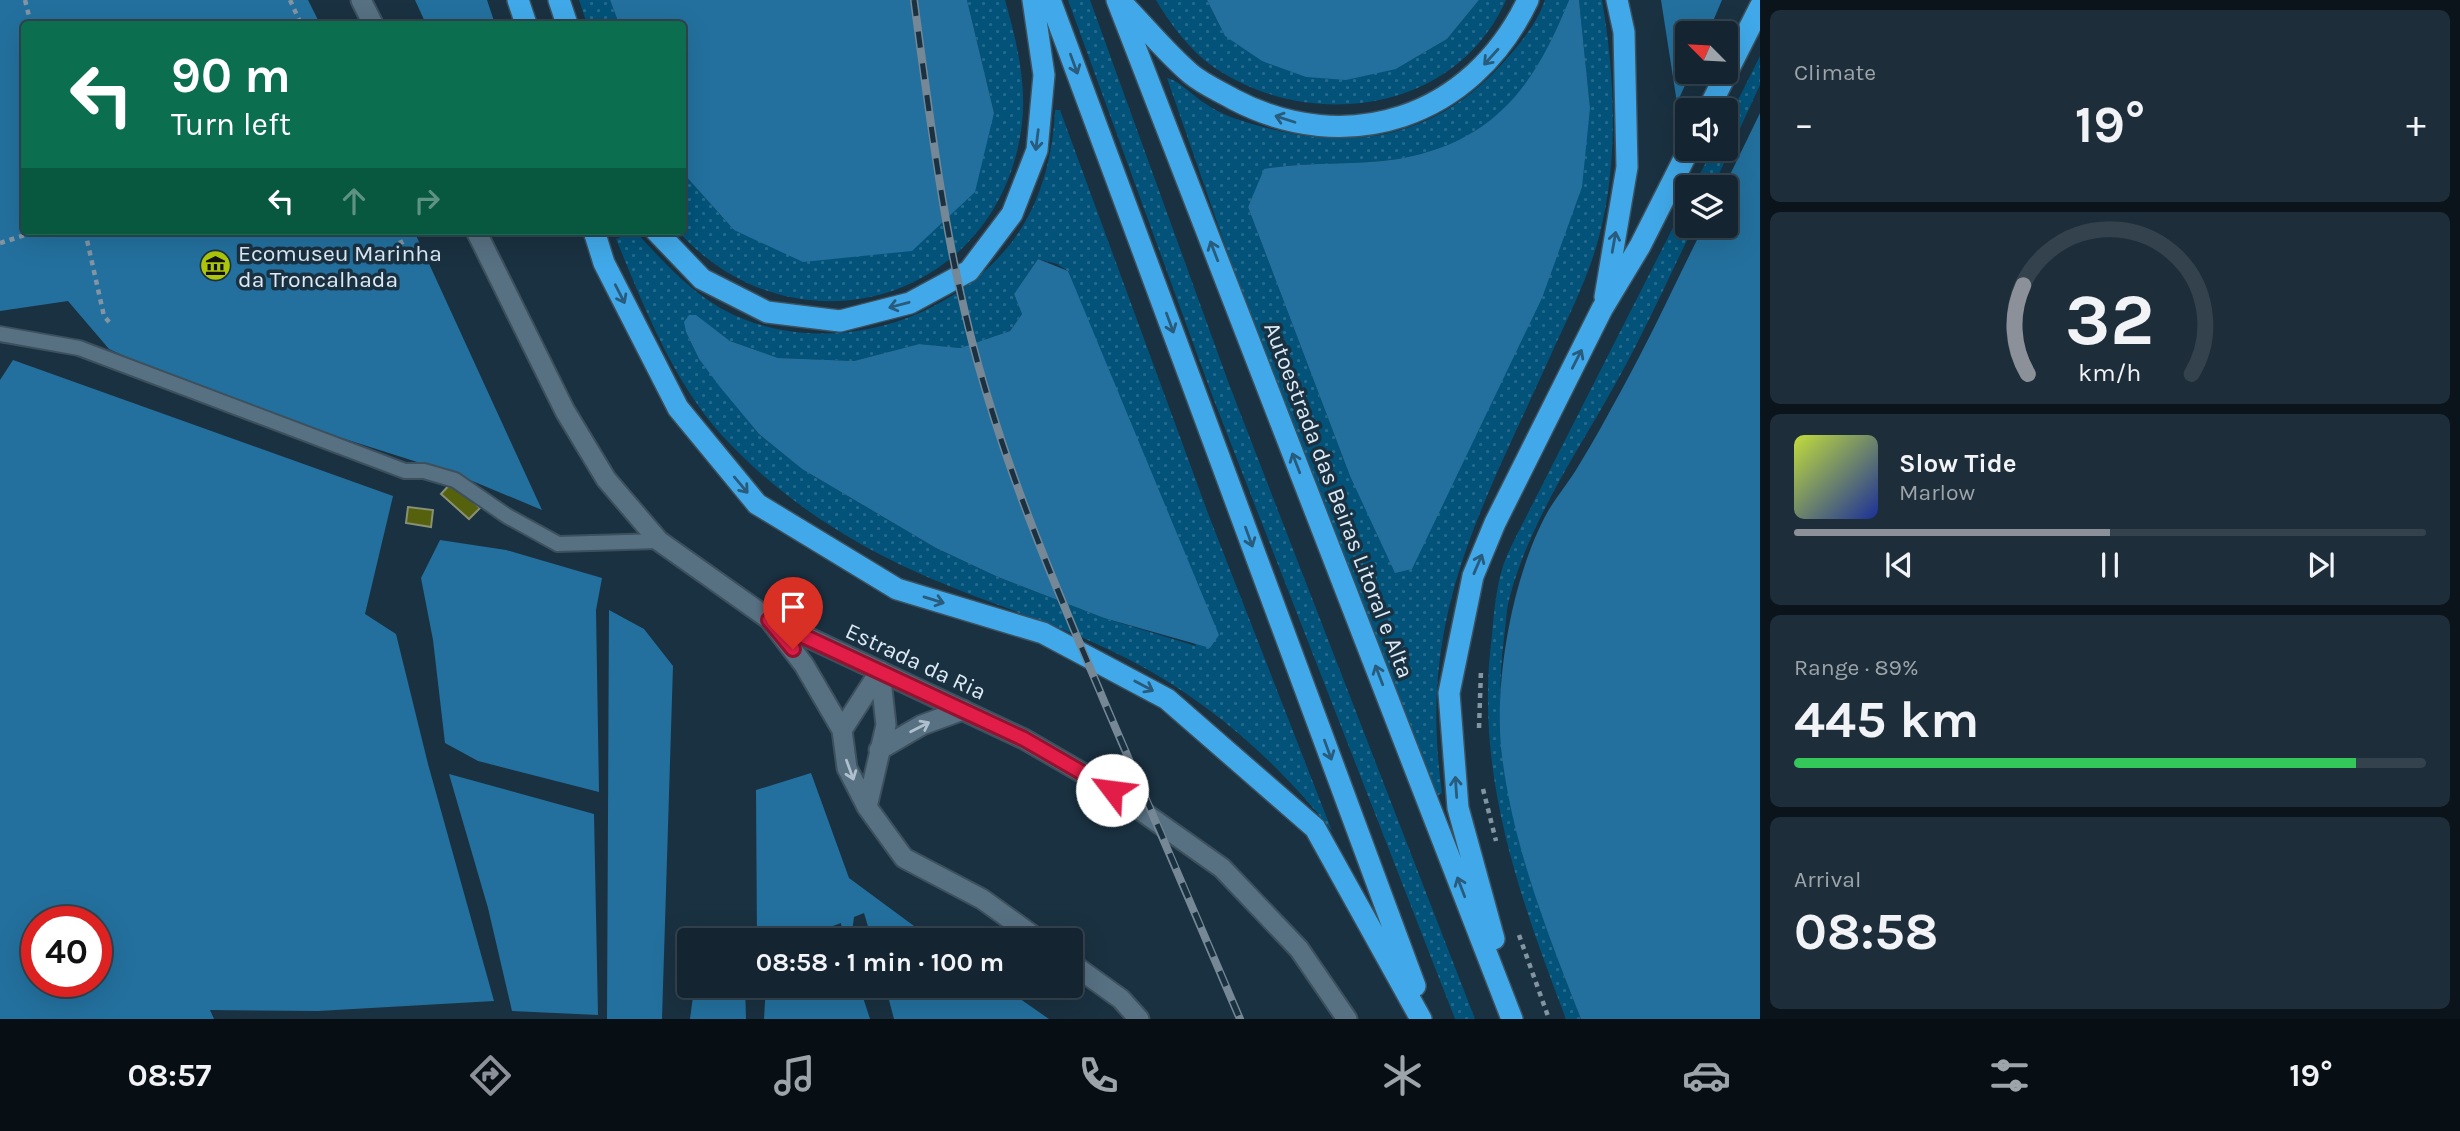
<!DOCTYPE html>
<html lang="en">
<head>
<meta charset="utf-8">
<style>
  body { margin:0; font-family:Karla,sans-serif; background:#1d2d39; color:#f1f3f6; height:100vh; display:flex; flex-direction:column; font-size:26px; white-space:nowrap }
  * { box-sizing:border-box; margin:0 }
  p { font-size:23px; color:#9da5ab }
  .icon { flex:none; width:38px; height:38px; fill:none; stroke:currentColor; stroke-width:2; stroke-linecap:round; stroke-linejoin:round }
  .map { position:relative; flex:1; overflow:hidden }
  .details { display:flex; flex-direction:column; gap:10px; padding:10px; background:#0b141b; width:700px }
  .details>* { flex:none }
  .banner { position:absolute; left:21px; top:21px; width:665px; height:214px; border-radius:7px; box-shadow:0 7px 28px #0002,0 0 0 2px #33424d; background:#0b6e4f; color:#fff; overflow:hidden }
  .needle { width:46px; rotate:294deg }
  .buttons { position:absolute; left:1675px; top:21px; display:grid; gap:14px }
  .buttons a { display:grid; place-items:center; width:63px; height:63px; border-radius:7px; background:#142531; box-shadow:0 7px 28px #0002,0 0 0 2px #33424d; font-size:35px }
  .speed { position:absolute; left:21px; top:906px; display:flex; gap:14px; font-size:35px; font-weight:700; text-align:center }
  .speed>* { display:grid; place-content:center; width:91px; height:91px; border-radius:50%; background:#142531; box-shadow:0 7px 28px #0002,0 0 0 2px #33424d; line-height:1 }
  .speed .limit { border:10px solid #d22; background:#fff; color:#111 }
  .pin { position:absolute; display:grid; place-items:center; width:60px; height:60px; color:#fff; margin:-72px -30px; border-radius:50% 50% 50% 0; rotate:-45deg; box-shadow:0 0 7px #0007 }
  .pin .icon { rotate:45deg }
  .me { position:absolute; width:77px; margin:-38px; rotate:300deg; stroke-linejoin:round; filter:drop-shadow(0 0 5px #0008) }
  .turn { display:flex; align-items:center; gap:24px; height:147px; padding:0 35px; font-size:32px }
  .turn .icon { width:91px; height:91px; stroke-width:2.5 }
  .turn b { display:block; font-size:49px; line-height:60px }
  .lanes { display:flex; align-items:center; height:66px; padding:0 35px; background:#0003; justify-content:center; gap:35px; direction:ltr }
  .lanes .off { opacity:.35 }
  .big { font-size:52px; font-weight:700; line-height:1.1 }
  .details .tile { flex:1; display:flex; flex-direction:column; justify-content:center; gap:10px; min-width:0; padding:0 24px; border-radius:10px; background:#1d2d39 }
  .details .dial { align-items:center; gap:0 }
  .dial svg { height:182px; overflow:visible; fill:none; stroke:#33424d; stroke-width:7; stroke-linecap:round; text-anchor:middle }
  .dial text { fill:#f1f3f6; stroke:none }
  .song { display:flex; align-items:center; gap:21px }
  .cover { width:84px; height:84px; border-radius:10px; background:linear-gradient(135deg,hsl(70 70% 55%),hsl(230 70% 35%)) }
  .played { height:7px; border-radius:4px; background:linear-gradient(90deg,#8c9099 50%,#33424d 50%) }
  .keys { display:flex; justify-content:space-around; direction:ltr }
  .heat { display:flex; justify-content:space-between; align-items:center; font-size:38px; direction:ltr }
  .charge { height:10px; border-radius:5px; background:linear-gradient(90deg,#34c759 89%,#33424d 0) }
  .trip { position:absolute; left:677px; top:928px; width:406px; height:70px; border-radius:7px; background:#142531; box-shadow:0 7px 28px #0002,0 0 0 2px #33424d; font-weight:700; line-height:70px; text-align:center }
  .dock { display:flex; height:112px; justify-content:space-around; align-items:center; background:#080f14; color:#9da5ab }
  .dock .icon { width:49px; height:49px }
  .dock .selected { color:#8c9099 }
  .dock b { font-size:32px; color:#f1f3f6 }
  main { display:flex; flex:1; min-height:0 }
  .map>svg:first-child { display:block }
</style>
</head>
<body>
<main>
<div class="map">
<svg width="1760" height="1019" viewBox="0 0 1760 1019">
  <defs>
    <pattern id="grass-dots" width="8" height="8" patternUnits="userSpaceOnUse" patternTransform="scale(1.75)"><rect width="8" height="8" fill="#025279"/><path d="M2 2h.1M6 6h.1" fill="none" stroke="#266b8d" stroke-width="1.8" stroke-linecap="round"/></pattern>
  </defs>
  <rect width="100%" height="100%" fill="#1a3141"/>
  <path fill="url(#grass-dots)" fill-rule="evenodd" d="M579,0H610L619,24H587Z
    M967,0H1005C1017,42 1028,88 1021,131C995,304 792,359 678,231H682L683,173L734,230L994,113Z
    M1068,0H1090L1229,384L1475,1019H1455L1212,395Z
    M1156,0H1207L1225,36L1396,69L1447,39L1479,0H1506C1456,113 1311,132 1215,68C1190,51 1171,25 1156,0Z
    M1545,0H1569C1535,86 1495,142 1398,159C1354,166 1309,161 1265,169L1248,207L1350,476L1590,108L1579,0H1602C1615,76 1619,161 1599,237C1588,279 1567,319 1549,359C1480,513 1417,616 1442,793L1437,796L1242,294L1167,78C1179,80 1194,97 1206,104C1216,111 1229,117 1240,120C1338,153 1427,145 1500,66C1517,48 1537,24 1545,0Z
    M1760,56V85L1713,187H1693L1713,149H1726V124Z
    M1055,110H1060L1209,516L1332,831C1276,760 1209,701 1128,659C1065,626 997,607 932,579C857,547 788,504 731,445C675,388 646,311 616,239L635,231C667,266 700,303 746,320C836,354 945,322 1007,248C1039,210 1053,159 1055,110ZM1038,259L1057,264L1068,271L1196,646L1104,618L998,577L936,548L802,469L759,434L699,359L686,332L695,315L730,341L778,358L854,361L919,344L960,348L1010,331L1022,314L1014,294Z
    M1687,200V226H1694C1666,283 1640,342 1608,397C1571,462 1530,523 1510,596C1506,610 1506,625 1504,638C1487,771 1533,897 1581,1019H1566C1518,893 1474,771 1492,635C1494,612 1496,588 1503,566C1509,549 1518,533 1526,517Z"/>
  <path fill="#23709e" fill-rule="evenodd" d="M0,0H308L320,24H24V231H414L542,510L458,475L282,419L165,375L109,349L68,301L0,311Z
    M415,0H487L495,24H426Z
    M610,0H967L994,113L975,192L912,251L803,262L734,230L683,173L682,24H619Z
    M1207,0H1479L1447,39L1396,69L1346,80L1306,77L1262,61L1225,36Z
    M1569,0H1579L1590,108L1582,187L1542,298L1412,569L1395,573L1350,476L1248,207L1264,169C1309,161 1354,166 1398,159C1495,142 1535,85 1569,0Z
    M1661,0H1722L1708,33H1687V72H1691L1677,103Z
    M1760,113V1019H1581C1548,935 1513,846 1502,756C1493,684 1512,577 1547,513C1556,497 1569,482 1579,465C1594,441 1607,416 1621,391C1651,337 1676,281 1704,226H1726L1724,187Z
    M1038,259L1068,271L1219,635L1210,648L1104,618L998,577L936,548L802,469L759,434L720,387L699,359L686,332L684,322L689,315H696L730,341L778,358L854,361L919,344L960,348L1010,331L1022,314L1014,294Z
    M13,360L393,496L365,614L396,634L428,764L494,1001L318,1011L210,1010L214,1019H0V380ZM37,922H96V982H37Z
    M440,540L506,550L602,578L596,610L599,792L478,761L445,743L433,640L421,578Z
    M609,610L644,629L673,666L662,1019H607Z
    M811,773L849,878L933,940H872L864,913L854,917L851,940H843L841,923L794,940H757L756,790Z
    M449,774L594,814L598,1015L512,1011L488,908Z
    M715,985H745L746,1019H690L694,989H713Z
    M766,985H859L870,1019H764Z
    M885,985H1000L1049,1019H894Z"/>
  <path fill="#55610d" stroke="#899074" stroke-width="2" d="M452,482L480,508L469,519L441,494Z
    M408,507L433,510L431,527L406,523Z"/>
  <g fill="none" stroke-linecap="round" stroke-linejoin="round">
    <defs>
      <path id="service" d="M0,334L79,348L405,471H424L455,480L507,516L558,544L659,541"/>
      <path id="minor" d="M769,619L804,665L842,730L847,768L867,807L904,858L982,899L1039,940
        M842,730L880,671
        M879,750L922,725L963,710
        M867,807L886,725L880,671
        M1071,963L1121,999L1139,1019"/>
      <path id="tertiary" d="M361,0L373,24
        M476,231L565,411L606,479L659,541L769,619L1024,739L1112,790L1222,868L1299,949L1347,1019"/>
      <path id="motorway" d="M518,0L526,24
        M559,0L567,24
        M1050,0L1415,986
        M1117,0L1512,1019
        M1120,1C1144,25 1166,53 1191,74C1203,84 1219,91 1233,99C1347,159 1472,118 1528,0
        M1708,110L1760,7
        M594,231L604,263L678,408L757,504L897,589L1043,633L1167,699L1315,828L1421,1019
        M656,231L702,279L767,312L840,321L910,303L969,271L1012,214L1037,150L1044,75L1033,0
        M1605,297L1627,167L1624,32L1617,0
        M1494,939L1458,808L1449,693L1473,576L1495,523L1602,309L1640,246L1689,149"/>
    </defs>
    <use href="#service" stroke="#3c505d" stroke-width="18"/>
    <use href="#minor" stroke="#3c505d" stroke-width="23"/>
    <use href="#tertiary" stroke="#3c505d" stroke-width="23"/>
    <use href="#motorway" stroke="#3c505d" stroke-width="24"/>
    <path stroke="#8395a2" stroke-width="4.5" stroke-dasharray="5 5" stroke-linecap="butt" d="M25,0L31,24
      M290,0L301,24
      M85,231L104,316L110,323
      M396,231L408,257
      M0,243L38,231
      M1479,728L1481,670
      M1483,789L1496,841
      M1519,935L1549,1019"/>
    <use href="#service" stroke="#577082" stroke-width="14"/>
    <use href="#minor" stroke="#577082" stroke-width="19"/>
    <use href="#tertiary" stroke="#577082" stroke-width="19"/>
    <use href="#motorway" stroke="#41a9e9" stroke-width="21"/>
    <defs>
      <path id="rail" d="M914,0C932,134 948,269 988,398C1019,502 1062,601 1104,701C1150,807 1195,913 1240,1019"/>
    </defs>
    <use href="#rail" stroke="#768896" stroke-width="8"/>
    <use href="#rail" stroke="#1a3141" stroke-width="5" stroke-dasharray="16" stroke-linecap="butt"/>
  </g>
  <defs><path id="oneway-shaft" d="M-6 0H5M1.5-3L5.5 0L1.5 3" fill="none" stroke-width="1.6" stroke-linecap="round" stroke-linejoin="round" transform="scale(1.75)"/></defs>
  <g stroke="#285b7c">
    <use href="#oneway-shaft" transform="translate(1491 57) rotate(132)"/>
    <use href="#oneway-shaft" transform="translate(1074 64) rotate(70)"/>
    <use href="#oneway-shaft" transform="translate(1285 119) rotate(-162)"/>
    <use href="#oneway-shaft" transform="translate(1037 140) rotate(97)"/>
    <use href="#oneway-shaft" transform="translate(1614 242) rotate(-80)"/>
    <use href="#oneway-shaft" transform="translate(1214 251) rotate(-111)"/>
    <use href="#oneway-shaft" transform="translate(620 294) rotate(63)"/>
    <use href="#oneway-shaft" transform="translate(899 305) rotate(165)"/>
    <use href="#oneway-shaft" transform="translate(1170 323) rotate(70)"/>
    <use href="#oneway-shaft" transform="translate(1577 359) rotate(-63)"/>
    <use href="#oneway-shaft" transform="translate(1296 463) rotate(-111)"/>
    <use href="#oneway-shaft" transform="translate(741 485) rotate(50)"/>
    <use href="#oneway-shaft" transform="translate(1249 537) rotate(70)"/>
    <use href="#oneway-shaft" transform="translate(1478 564) rotate(-67)"/>
    <use href="#oneway-shaft" transform="translate(934 600) rotate(17)"/>
    <use href="#oneway-shaft" transform="translate(1379 675) rotate(-111)"/>
    <use href="#oneway-shaft" transform="translate(1144 686) rotate(28)"/>
    <use href="#oneway-shaft" transform="translate(1328 750) rotate(70)"/>
    <use href="#oneway-shaft" transform="translate(1456 787) rotate(-94)"/>
    <use href="#oneway-shaft" transform="translate(1461 887) rotate(-111)"/>
  </g>
  <g stroke="#aec0cd">
    <use href="#oneway-shaft" transform="translate(920 727) rotate(-27)"/>
    <use href="#oneway-shaft" transform="translate(850 770) rotate(70)"/>
  </g>
  <g fill="none" stroke-linecap="round" stroke-linejoin="round">
    <defs>
      <path id="route" d="M793,649L769,620L1024,739L1112,790"/>
    </defs>
    <use href="#route" stroke="#92132f" stroke-width="18"/>
    <use href="#route" stroke="#e11d48" stroke-width="12"/>
  </g>
  <defs>
    <symbol id="museum-disc" viewBox="-11 -11 22 22"><circle r="9.5" fill="#aec60a" stroke="#1a3141"/><path d="M0-6L6-3V-2H-6V-3ZM-5-1h2V3h-2ZM-1-1h2V3h-2ZM3-1h2V3H3ZM-6 4H6V6H-6Z" fill="#111"/></symbol>
  </defs>
  <g fill-rule="evenodd">
    <use href="#museum-disc" x="198" y="248" width="35" height="35"/>
  </g>
  <g text-anchor="middle" stroke-width="7" stroke-linejoin="round" paint-order="stroke">
    <g font-size="23" fill="#ddebf6" stroke="#1a3141" text-anchor="start">
      <text x="238" y="261">Ecomuseu Marinha<tspan x="238" dy="26">da Troncalhada</tspan></text>
    </g>
    <g font-size="23" fill="#ddebf6" stroke="#1a3141">
      <text transform="translate(1339 500) rotate(69)" y="8">Autoestrada das Beiras Litoral e Alta</text>
      <text transform="translate(916 661) rotate(25)" y="8">Estrada da Ria</text>
    </g>
  </g>
</svg>
<div class="buttons">
<a><svg class="needle" viewBox="-14 -14 28 28"><path d="M0-13l5 13h-10z" fill="#e53935"/><path d="M0 13l5-13h-10z" fill="#9da5ab"/></svg></a>
<a><svg class="icon" aria-label="sound" viewBox="0 0 24 24"><path d="M4 9h4l5-4v14l-5-4H4zM17 9q2 3 0 6"/></svg></a>
<a><svg class="icon" aria-label="layers" viewBox="0 0 24 24"><path d="M12 4l9 5-9 5-9-5zM3 14l9 5 9-5"/></svg></a>
</div>
<div class="speed"><div class="limit">40</div></div>
<div class="pin" style="left:793px;top:649px;background:#d93025"><svg class="icon" aria-label="arrive" viewBox="0 0 24 24"><path d="M6 21V4h12l-3 4 3 4H6"/></svg></div>
<svg class="me" style="left:1112px;top:790px" viewBox="-20 -20 40 40"><circle r="19" fill="#fff"/><path d="M0-13L10 11 0 6-10 11z" fill="#e11d48"/></svg>
<div class="trip">08:58 · 1 min · 100 m</div>
<div class="banner">
<div class="turn"><svg class="icon" aria-label="left" viewBox="0 0 24 24"><path d="M17 20v-9H6M10 6l-5 5 5 5"/></svg><div><b>90 m</b>Turn left</div></div>
<div class="lanes"><svg class="icon" aria-label="left" viewBox="0 0 24 24"><path d="M17 20v-9H6M10 6l-5 5 5 5"/></svg><svg class="icon off" aria-label="ahead" viewBox="0 0 24 24"><path d="M12 20V5M6 11l6-6 6 6"/></svg><svg class="icon off" aria-label="right" viewBox="0 0 24 24"><path d="M7 20v-9h11M14 6l5 5-5 5"/></svg></div>
</div>
</div>
<section class="details">
<div class="tile"><p>Climate</p>
<div class="heat"><a>−</a><b class="big">19°</b><a>+</a></div>
</div>
<div class="tile dial"><svg viewBox="0 0 100 80">
<path d="M14 69A42 42 0 1 1 86 69"/>
<path d="M14 69A42 42 0 0 1 12 30" stroke="#8c9099"/>
<text x="50" y="56" font-size="32" font-weight="700">32</text>
<text x="50" y="72" font-size="11">km/h</text>
</svg></div>
<div class="tile">
<div class="song"><i class="cover"></i><div><b>Slow Tide</b><p>Marlow</p></div></div>
<div class="played"></div>
<div class="keys"><svg class="icon" aria-label="previous" viewBox="0 0 24 24"><path d="M18 5L8 12l10 7zM5 5v14"/></svg><svg class="icon" aria-label="pause" viewBox="0 0 24 24"><path d="M8 5v14M16 5v14"/></svg><svg class="icon" aria-label="next" viewBox="0 0 24 24"><path d="M6 5l10 7-10 7zM19 5v14"/></svg></div>
</div>
<div class="tile"><p>Range · 89%</p><b class="big">445 km</b><div class="charge"></div></div>
<div class="tile"><p>Arrival</p><b class="big">08:58</b></div>
</section>
</main>
<nav class="dock">
<b>08:57</b>
<svg class="icon selected" aria-label="directions" viewBox="0 0 24 24"><path d="M12 3l9 9-9 9-9-9zM9 14v-3h6M13 9l2 2-2 2"/></svg>
<svg class="icon" aria-label="music" viewBox="0 0 24 24"><path d="M9 18V5l10-2v13"/><circle cx="6" cy="18" r="3"/><circle cx="16" cy="16" r="3"/></svg>
<svg class="icon" aria-label="phone" viewBox="0 0 24 24"><path d="M5 4h4l2 5-3 2q2 4 5 5l2-3 5 2v4C11 20 4 13 5 4z"/></svg>
<svg class="icon" aria-label="climate" viewBox="0 0 24 24"><path d="M12 3v18M4 7l16 10M4 17L20 7"/></svg>
<svg class="icon" aria-label="car" viewBox="0 0 24 24"><path d="M5 17H2v-5l4-1 3-4h7l3 4 3 1v5h-3M9 17h6M6 11h13"/><circle cx="7" cy="17" r="2"/><circle cx="17" cy="17" r="2"/></svg>
<svg class="icon" aria-label="filters" viewBox="0 0 24 24"><path d="M4 7h16M4 17h16"/><circle cx="9" cy="7" r="2"/><circle cx="15" cy="17" r="2"/></svg>
<b>19°</b>
</nav>
</body>
</html>
